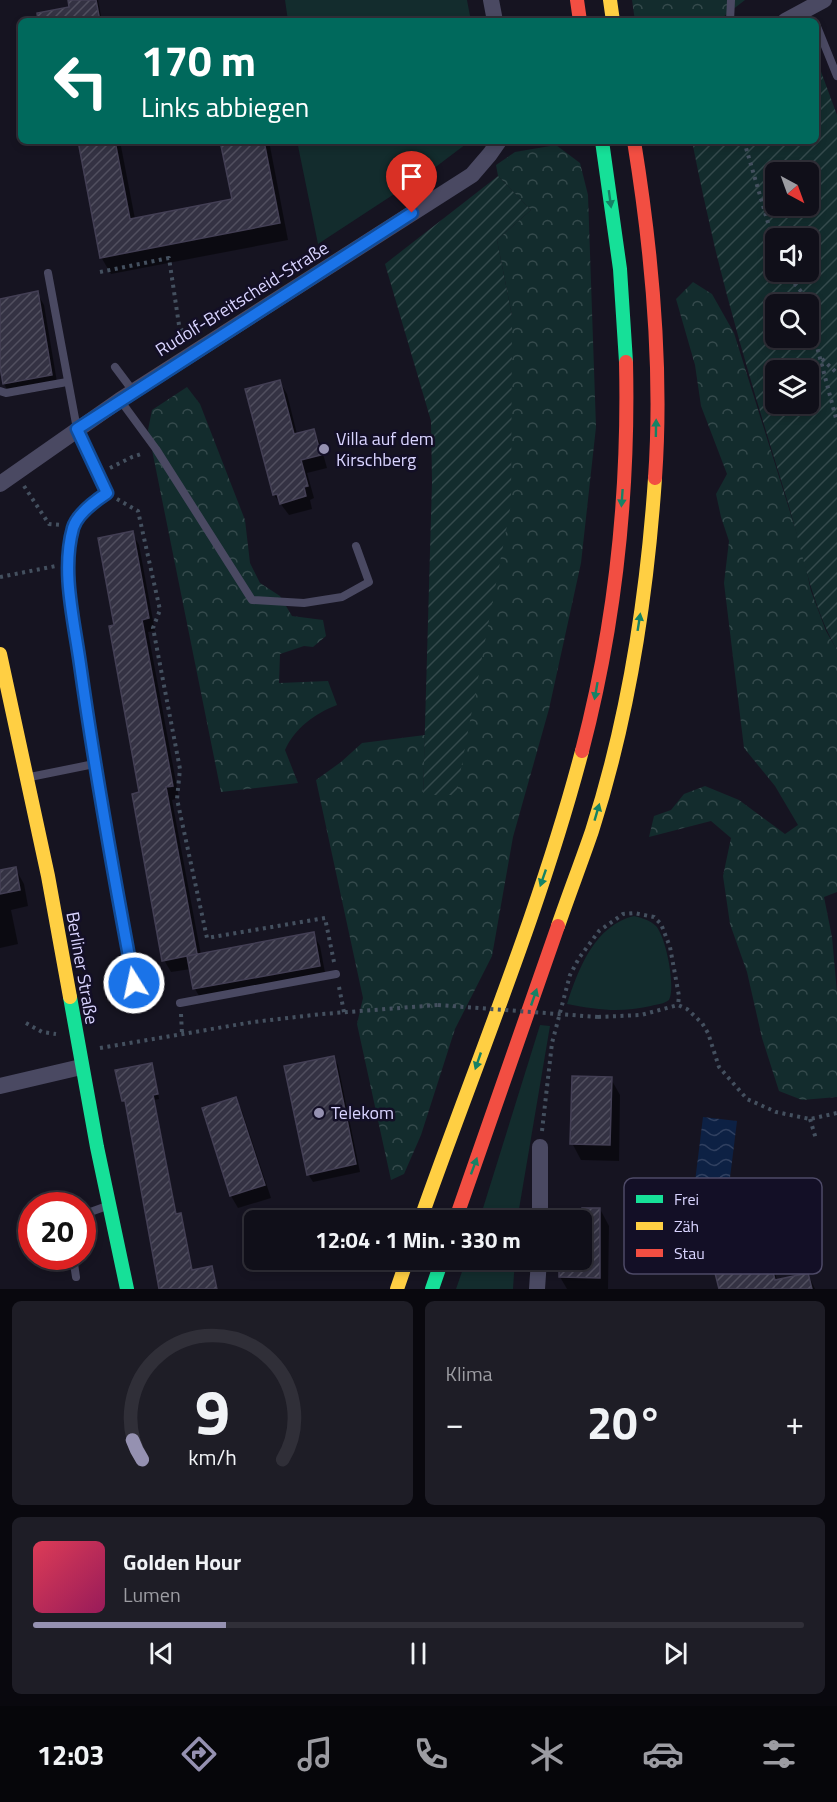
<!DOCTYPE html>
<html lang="de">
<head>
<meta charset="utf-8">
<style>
  body { margin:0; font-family:"Titillium Web",sans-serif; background:#1e1d26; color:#f1f3f6; height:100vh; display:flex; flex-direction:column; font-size:22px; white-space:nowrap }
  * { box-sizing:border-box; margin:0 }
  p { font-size:20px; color:#9c9ca2 }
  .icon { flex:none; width:33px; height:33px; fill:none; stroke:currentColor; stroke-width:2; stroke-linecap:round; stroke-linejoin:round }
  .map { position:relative; height:1289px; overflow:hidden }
  .panel { display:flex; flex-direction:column; gap:12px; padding:12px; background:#09080e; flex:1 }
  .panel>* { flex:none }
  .hud { position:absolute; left:18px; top:18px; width:801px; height:126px; border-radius:9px; box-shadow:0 3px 9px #0003,0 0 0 2px #302f38; background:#00695c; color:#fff; overflow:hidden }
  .needle { width:39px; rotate:139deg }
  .buttons { position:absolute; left:765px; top:162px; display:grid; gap:12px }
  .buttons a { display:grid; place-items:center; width:54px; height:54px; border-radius:9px; background:#100f19; box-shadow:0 3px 9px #0003,0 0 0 2px #302f38; font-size:30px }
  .speed { position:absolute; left:18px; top:1192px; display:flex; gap:12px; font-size:30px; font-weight:700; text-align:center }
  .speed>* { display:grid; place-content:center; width:78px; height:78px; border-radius:50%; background:#100f19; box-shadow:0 3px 9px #0003,0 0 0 2px #302f38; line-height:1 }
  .speed .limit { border:9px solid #d22; background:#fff; color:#111 }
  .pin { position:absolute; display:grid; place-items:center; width:51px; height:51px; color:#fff; margin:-62px -26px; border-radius:50% 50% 50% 0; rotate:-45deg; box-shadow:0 0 6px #0007 }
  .pin .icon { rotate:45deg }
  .me { position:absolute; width:66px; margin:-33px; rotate:350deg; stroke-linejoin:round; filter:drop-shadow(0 0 4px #0008) }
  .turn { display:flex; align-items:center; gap:21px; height:126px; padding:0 24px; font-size:27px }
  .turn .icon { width:78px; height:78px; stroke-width:2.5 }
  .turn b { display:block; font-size:42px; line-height:51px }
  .big { font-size:45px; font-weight:700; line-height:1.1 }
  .panel .widget { flex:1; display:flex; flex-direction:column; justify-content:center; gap:9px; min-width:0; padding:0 21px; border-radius:9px; background:#1e1d26 }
  .panel .dial { align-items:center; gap:0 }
  .dial svg { height:156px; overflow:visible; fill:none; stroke:#302f38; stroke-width:7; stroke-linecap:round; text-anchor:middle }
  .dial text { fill:#f1f3f6; stroke:none }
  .song { display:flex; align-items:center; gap:18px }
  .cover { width:72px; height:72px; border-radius:9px; background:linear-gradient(135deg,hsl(350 70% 55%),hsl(330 70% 35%)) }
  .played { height:6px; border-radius:3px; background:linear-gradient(90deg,#9591b1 25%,#302f38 25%) }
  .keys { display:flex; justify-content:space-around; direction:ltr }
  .heat { display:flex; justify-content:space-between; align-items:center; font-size:33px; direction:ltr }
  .panel .tiles { flex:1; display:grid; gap:12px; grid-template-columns:1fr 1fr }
  .widget:last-child { grid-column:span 2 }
  .trip { position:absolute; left:244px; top:1210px; width:348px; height:60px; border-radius:9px; background:#100f19; box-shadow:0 3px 9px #0003,0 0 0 2px #302f38; font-weight:700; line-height:60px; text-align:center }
  .menu { display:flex; height:96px; justify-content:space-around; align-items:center; background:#06060a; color:#9c9ca2 }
  .menu .icon { width:42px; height:42px }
  .menu .on { color:#9591b1 }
  .menu b { font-size:27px; color:#f1f3f6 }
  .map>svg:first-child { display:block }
</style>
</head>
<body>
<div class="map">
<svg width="837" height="1289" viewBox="0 0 837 1289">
  <defs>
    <pattern id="forest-crowns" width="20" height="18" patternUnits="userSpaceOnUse" patternTransform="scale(1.5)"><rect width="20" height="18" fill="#132c2d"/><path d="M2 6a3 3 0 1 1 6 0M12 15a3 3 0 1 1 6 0" fill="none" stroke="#354a4c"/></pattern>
    <pattern id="garden-furrows" width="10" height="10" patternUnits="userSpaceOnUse" patternTransform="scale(1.5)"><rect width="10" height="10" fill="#132c2d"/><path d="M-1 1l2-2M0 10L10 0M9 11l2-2" fill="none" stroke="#354a4c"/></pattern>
    <pattern id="water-waves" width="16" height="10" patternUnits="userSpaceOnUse" patternTransform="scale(1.5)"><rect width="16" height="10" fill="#0d2144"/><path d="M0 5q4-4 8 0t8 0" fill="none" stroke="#304060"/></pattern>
    <pattern id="building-hatch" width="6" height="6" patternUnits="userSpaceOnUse" patternTransform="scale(1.5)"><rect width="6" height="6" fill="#343243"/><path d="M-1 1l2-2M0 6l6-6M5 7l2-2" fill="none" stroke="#514f5f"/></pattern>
  </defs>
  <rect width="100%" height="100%" fill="#161421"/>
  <path fill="#132c2d" d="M285,0H467L471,21H288Z
    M297,141H470L437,166L318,244Z
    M634,916C642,918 650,920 656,926C666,937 676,987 669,1000C664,1004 658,1004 651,1006C620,1013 598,1010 567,1004C578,969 595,925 634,916Z
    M540,1025L550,1026L517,1221H479Z
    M466,1260H515L513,1289H456Z"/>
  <path fill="url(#forest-crowns)" d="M632,0H745L723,17V21H635Z
    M556,145L580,163L588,195L596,427L581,563L549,709L513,837L492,956L455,1029L421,1135L404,1174L391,1180L357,1024L363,998L316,780L341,762L362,743L425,735L423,795L512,316L497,240L531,210L498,176L496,165L515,152Z
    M693,282L712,294L734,333L802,550L811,591L826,631L837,650V892L824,897L832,937L837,993V1097L802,1100L779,1091L762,1038L747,972L730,924L723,876L731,838L711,821L649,837L654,816L671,810L684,794L705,786L739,800L785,834L798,825L775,786L744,748L724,583L729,541L721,517L716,494L727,474L701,406L695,365L676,299Z
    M187,387L200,404L245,520L250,563L260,583L280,596L292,616L323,620L326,636L313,647L304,646L280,654L279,683L328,681L337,705C314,714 295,728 285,750L298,783L221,792L148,430L152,410Z"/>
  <path fill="url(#garden-furrows)" fill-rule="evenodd" d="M816,58L837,115V650C811,604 803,553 788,503C762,419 736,334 715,248C707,213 699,177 692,141H816ZM776,172H808V206H776ZM776,238H808V272H776ZM776,304H808V338H776ZM776,370H808V404H776Z
    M498,176L531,210L497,240L512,316L511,504L456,795H423L432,482L431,421L385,264Z"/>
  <path fill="url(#water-waves)" d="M703,1117L737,1121L727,1202L693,1198Z"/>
  <path fill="#0007" d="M70,0H98L102,21H62L71,8Z
    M79,141H120L135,219L233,200L222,141H269L288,240L111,274L101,257Z
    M37,293L44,305L58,388L11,396L4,384L0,358V300Z
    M280,382L287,394L297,434L313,430L320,443L327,468L307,473L314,498L310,500L312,509L289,515L274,495Z
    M132,533L139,545L155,631L148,632L179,798L172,800L201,955L313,934L320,946L326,978L202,1001L195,989L191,969L171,972L164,960L116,626Z
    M15,868L24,884L28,906L11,910L18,944L0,948V871Z
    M333,1057L338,1065L360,1172L313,1182L308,1174Z
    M151,1064L154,1069L159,1099L154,1100L177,1215L180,1214L183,1219L193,1271L212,1267L218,1289H161L126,1105L123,1101Z
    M611,1079L620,1095L619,1161L581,1160L572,1143Z
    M235,1098L242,1111L271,1198L238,1208L231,1196Z
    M561,1209H600L609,1226L608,1289H567L560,1277V1260H582V1221H561Z
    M768,1258L774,1268L777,1281L808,1274L815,1289H720Z"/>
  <path fill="url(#building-hatch)" stroke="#433f54" stroke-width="1.5" d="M68,0H96L100,21H38L37,13L69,7Z
    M78,141H115L130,219L232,199L220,141H264L280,223L100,258Z
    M38,291L52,375L3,384L0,367V299Z
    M280,380L294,434L314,429L321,455L301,460L308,486L304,487L306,496L280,504L277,494L273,495L245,389Z
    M133,531L149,618L142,620L173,786L166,787L197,954L162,961L132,794L139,792L109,626L114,625L98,538Z
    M16,867L20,890L0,894V870Z
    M314,932L320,966L193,989L187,956Z
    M334,1056L356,1164L307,1175L284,1066Z
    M152,1063L158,1094L153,1095L176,1214L181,1213L192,1270L212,1266L217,1289H159L125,1101H122L115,1070Z
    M572,1076L612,1077L610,1145L570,1144Z
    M236,1097L265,1185L230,1196L202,1108Z
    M582,1208H600V1278L559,1277V1260H582Z
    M769,1256L775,1280L808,1273L812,1289H719L714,1269Z"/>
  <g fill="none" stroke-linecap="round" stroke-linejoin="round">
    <path stroke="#44505f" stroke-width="4" stroke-dasharray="3 4.5" stroke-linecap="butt" d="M744,141L776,250
      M100,272L169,258L179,325L187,339
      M785,272L804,295L806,304
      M808,313L837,422
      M822,359L837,373
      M110,468L132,457L144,453
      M24,486L49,524L61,525
      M117,499L138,511L160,610L153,628L180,769L177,799L207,938L325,918L334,962
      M0,577L56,566
      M339,987L344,1012
      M181,1014L182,1034
      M598,1017L641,1015L678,1005L687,1009L702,1023L708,1033L719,1067L747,1099L776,1112L810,1119L837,1113
      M26,1023L42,1032L56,1034
      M100,1048L253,1022L322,1014L438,1005
      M810,1119L816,1139
      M542,1131L552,1043L570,975L579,958L599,931L623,914L634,913L654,917L661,924L670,947L679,996L678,1005"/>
    <path stroke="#4a4962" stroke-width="8" d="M730,21L731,0
      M816,24L837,76
      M48,273L77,429L107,493C95,501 77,514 73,528C61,571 74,620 80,664C95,771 114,876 134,983
      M115,367L133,391
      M0,391L6,393L67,382
      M120,400L156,449L252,600L304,603L342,597L369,582L356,546
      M30,777L94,764
      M180,1003L336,974
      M82,1215L107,1206
      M73,1257L76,1277"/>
    <path stroke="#4a4962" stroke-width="16" d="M491,0L495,21
      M785,21L824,0
      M0,484L120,400L472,175L490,154L499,141
      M0,1086L81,1067
      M540,1221V1147
      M537,1289L539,1260"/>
    <path stroke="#16e098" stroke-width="14" d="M602,141L620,269L626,362
      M70,997L97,1147L127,1289
      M432,1289L442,1260"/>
    <path stroke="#ffcf43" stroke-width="14" d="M610,0L613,21
      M0,654L48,876L70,997
      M558,926C569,894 581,863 592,831C628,719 647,596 655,478
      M420,1221C475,1065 540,911 582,751
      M397,1289L407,1260"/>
    <path stroke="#f24e42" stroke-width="14" d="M577,0L580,21
      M634,141C652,252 663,366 655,478
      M582,751C615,625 629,492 626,362
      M455,1221L558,926"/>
    <path stroke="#44505f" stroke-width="4" stroke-dasharray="3 4.5" stroke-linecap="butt" d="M438,1005L598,1017"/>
  </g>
  <defs><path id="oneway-solid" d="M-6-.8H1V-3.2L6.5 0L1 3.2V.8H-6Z" transform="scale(1.5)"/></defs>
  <g fill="#158265">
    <use href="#oneway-solid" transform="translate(610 199) rotate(82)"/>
    <use href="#oneway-solid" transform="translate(656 428) rotate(-89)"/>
    <use href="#oneway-solid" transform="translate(622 498) rotate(94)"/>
    <use href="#oneway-solid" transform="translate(639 622) rotate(-81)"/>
    <use href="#oneway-solid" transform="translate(596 691) rotate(100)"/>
    <use href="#oneway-solid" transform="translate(597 812) rotate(-74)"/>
    <use href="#oneway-solid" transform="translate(543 878) rotate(109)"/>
    <use href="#oneway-solid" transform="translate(534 997) rotate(-71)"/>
    <use href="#oneway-solid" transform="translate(478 1061) rotate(109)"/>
    <use href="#oneway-solid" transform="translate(474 1166) rotate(-70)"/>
  </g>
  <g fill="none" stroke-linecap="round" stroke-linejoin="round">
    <defs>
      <path id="route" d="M134,983C114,877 95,771 80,664C74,620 61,571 73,528C77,514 95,501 107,493L77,429L412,213"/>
    </defs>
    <use href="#route" stroke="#114b97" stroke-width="15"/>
    <use href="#route" stroke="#1a73e8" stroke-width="10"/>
  </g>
  <g fill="#9591b1" stroke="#130f26" stroke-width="2">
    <circle cx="324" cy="449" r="6"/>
    <circle cx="319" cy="1113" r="6"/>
  </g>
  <g text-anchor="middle" stroke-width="5" stroke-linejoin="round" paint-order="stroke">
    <g font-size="18" fill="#d9d4ff" stroke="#130f26">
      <text transform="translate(242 299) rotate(-32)" y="6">Rudolf-Breitscheid-Straße</text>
      <text transform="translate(82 968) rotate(80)" y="6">Berliner Straße</text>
    </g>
    <g font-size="18" fill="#d9d4ff" stroke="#130f26" text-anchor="start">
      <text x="336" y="445">Villa auf dem<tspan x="336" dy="21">Kirschberg</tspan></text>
      <text x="331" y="1119">Telekom</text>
    </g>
  </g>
  <rect x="624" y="1178" width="198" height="96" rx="9" fill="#130f26" stroke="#4e4a67" stroke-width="1.5"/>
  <rect x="636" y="1195" width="27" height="8" fill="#16e098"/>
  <rect x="636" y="1222" width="27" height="8" fill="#ffcf43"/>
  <rect x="636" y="1249" width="27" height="8" fill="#f24e42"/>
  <g font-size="16" fill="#d9d4ff">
    <text x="674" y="1205">Frei</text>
    <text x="674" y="1232">Zäh</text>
    <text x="674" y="1259">Stau</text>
  </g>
</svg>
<div class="buttons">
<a><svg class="needle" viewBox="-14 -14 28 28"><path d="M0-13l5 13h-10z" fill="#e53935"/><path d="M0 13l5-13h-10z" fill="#9c9ca2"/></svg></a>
<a><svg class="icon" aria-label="sound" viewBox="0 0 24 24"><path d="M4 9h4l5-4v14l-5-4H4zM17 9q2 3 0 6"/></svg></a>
<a><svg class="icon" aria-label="search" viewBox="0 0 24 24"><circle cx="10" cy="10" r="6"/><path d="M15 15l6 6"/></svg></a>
<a><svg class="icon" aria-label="layers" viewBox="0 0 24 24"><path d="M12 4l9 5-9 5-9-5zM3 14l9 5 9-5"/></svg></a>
</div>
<div class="speed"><div class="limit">20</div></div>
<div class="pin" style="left:412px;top:213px;background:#d93025"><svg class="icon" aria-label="arrive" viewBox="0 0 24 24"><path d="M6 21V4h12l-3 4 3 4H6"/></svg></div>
<svg class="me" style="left:134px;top:983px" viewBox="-20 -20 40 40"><circle r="17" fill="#1a73e8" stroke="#fff" stroke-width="3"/><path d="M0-11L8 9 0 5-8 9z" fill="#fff"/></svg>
<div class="trip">12:04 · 1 Min. · 330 m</div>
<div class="hud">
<div class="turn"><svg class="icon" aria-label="left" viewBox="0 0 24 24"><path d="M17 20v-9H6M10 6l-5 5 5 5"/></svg><div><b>170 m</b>Links abbiegen</div></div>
</div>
</div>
<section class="panel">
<div class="tiles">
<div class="widget dial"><svg viewBox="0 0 100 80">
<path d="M14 69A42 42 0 1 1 86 69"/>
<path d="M14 69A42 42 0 0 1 9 59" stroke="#9591b1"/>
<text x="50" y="56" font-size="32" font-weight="700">9</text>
<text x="50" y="72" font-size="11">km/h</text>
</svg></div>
<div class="widget"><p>Klima</p>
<div class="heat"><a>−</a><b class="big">20°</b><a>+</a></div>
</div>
<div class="widget">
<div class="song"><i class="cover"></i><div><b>Golden Hour</b><p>Lumen</p></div></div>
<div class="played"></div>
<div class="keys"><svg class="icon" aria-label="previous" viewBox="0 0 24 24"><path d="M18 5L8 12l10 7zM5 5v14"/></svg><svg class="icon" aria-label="pause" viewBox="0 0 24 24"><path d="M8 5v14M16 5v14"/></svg><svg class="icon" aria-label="next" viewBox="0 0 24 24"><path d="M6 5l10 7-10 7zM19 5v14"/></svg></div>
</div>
</div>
</section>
<nav class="menu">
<b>12:03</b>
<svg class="icon on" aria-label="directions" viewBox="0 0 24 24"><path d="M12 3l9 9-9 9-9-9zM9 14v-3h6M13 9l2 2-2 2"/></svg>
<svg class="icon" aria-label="music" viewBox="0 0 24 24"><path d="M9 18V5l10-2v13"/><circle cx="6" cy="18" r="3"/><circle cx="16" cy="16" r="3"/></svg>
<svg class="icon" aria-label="phone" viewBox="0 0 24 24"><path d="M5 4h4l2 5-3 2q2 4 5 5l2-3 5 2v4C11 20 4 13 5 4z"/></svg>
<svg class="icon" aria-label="climate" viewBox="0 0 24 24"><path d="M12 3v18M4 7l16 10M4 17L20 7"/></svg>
<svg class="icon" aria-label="car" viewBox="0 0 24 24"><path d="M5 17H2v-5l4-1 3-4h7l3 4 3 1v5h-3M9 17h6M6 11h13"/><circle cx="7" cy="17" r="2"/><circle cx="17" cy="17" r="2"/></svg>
<svg class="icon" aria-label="filters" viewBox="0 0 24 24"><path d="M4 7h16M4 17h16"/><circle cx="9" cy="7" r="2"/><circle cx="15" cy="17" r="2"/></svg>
</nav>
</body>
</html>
